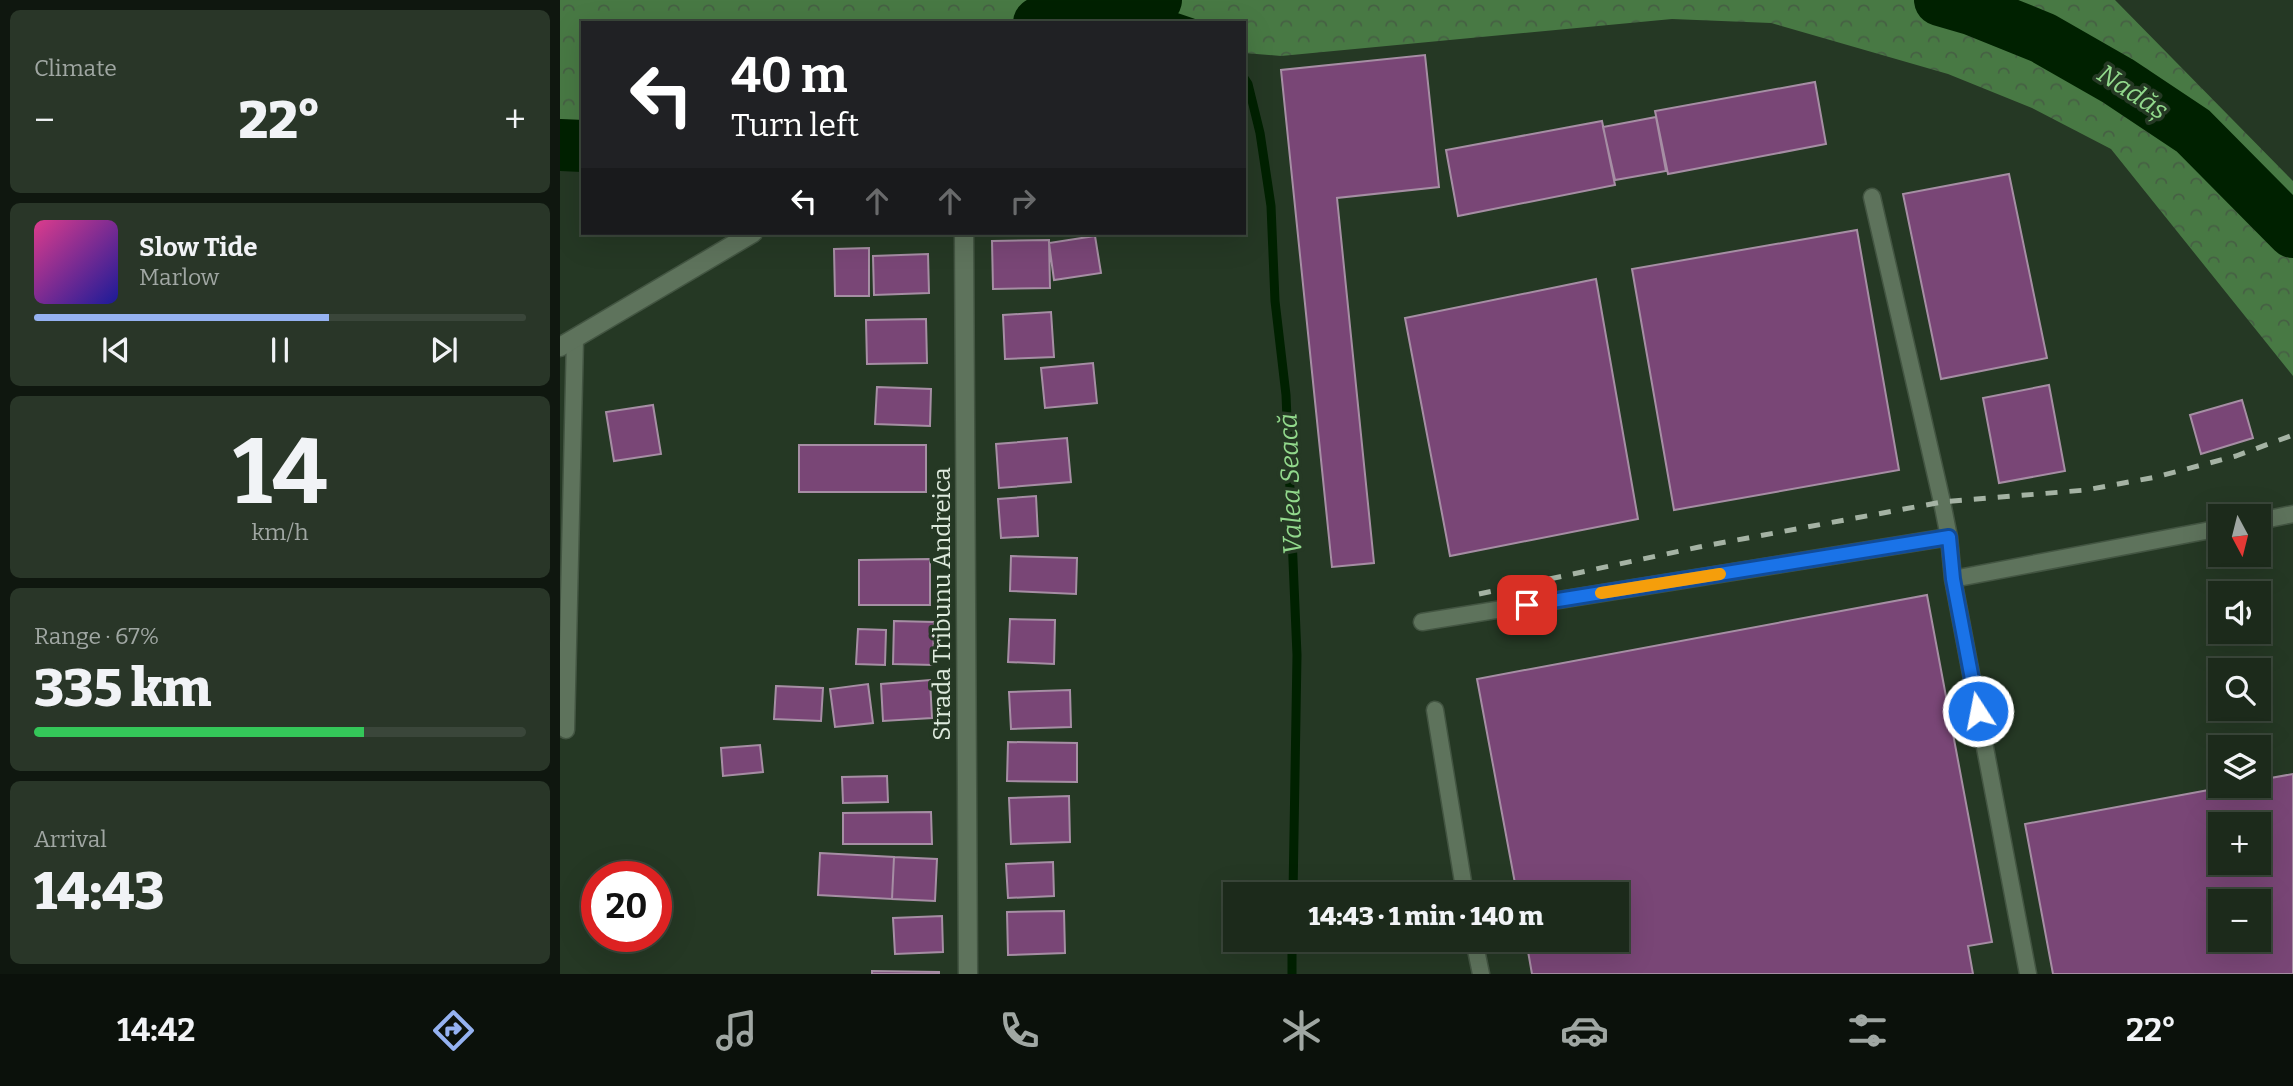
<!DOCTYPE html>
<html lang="en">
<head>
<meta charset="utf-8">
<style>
  body { margin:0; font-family:Bitter,serif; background:#293628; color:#f1f3f6; height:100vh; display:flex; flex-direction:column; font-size:26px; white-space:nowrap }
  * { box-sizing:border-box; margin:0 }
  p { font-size:23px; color:#a0a7a3 }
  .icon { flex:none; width:38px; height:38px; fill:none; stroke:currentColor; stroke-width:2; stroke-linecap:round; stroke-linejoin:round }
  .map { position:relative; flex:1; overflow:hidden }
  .drawer { display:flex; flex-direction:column; gap:10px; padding:10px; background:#0f170f; width:560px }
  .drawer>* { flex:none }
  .top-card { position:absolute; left:21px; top:21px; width:665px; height:214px; border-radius:0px; box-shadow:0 7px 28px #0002,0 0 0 2px #3a463a; background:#202124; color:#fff; overflow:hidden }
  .needle { width:46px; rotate:173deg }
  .tools { position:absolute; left:1648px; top:504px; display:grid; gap:14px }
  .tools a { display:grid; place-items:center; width:63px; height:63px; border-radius:0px; background:#1c2a1b; box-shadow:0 7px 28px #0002,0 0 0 2px #3a463a; font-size:35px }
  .speed { position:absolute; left:21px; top:861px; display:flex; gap:14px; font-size:35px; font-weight:700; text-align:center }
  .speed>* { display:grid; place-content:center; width:91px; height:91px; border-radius:50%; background:#1c2a1b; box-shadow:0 7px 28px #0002,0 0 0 2px #3a463a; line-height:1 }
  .speed .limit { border:10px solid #d22; background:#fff; color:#111 }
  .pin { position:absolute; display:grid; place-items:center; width:60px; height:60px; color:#fff; margin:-30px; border-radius:14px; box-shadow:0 4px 10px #0006 }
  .me { position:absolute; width:77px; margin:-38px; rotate:349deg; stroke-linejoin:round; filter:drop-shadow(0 0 5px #0008) }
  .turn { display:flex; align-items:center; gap:24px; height:147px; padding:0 35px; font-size:32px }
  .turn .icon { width:91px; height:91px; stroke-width:2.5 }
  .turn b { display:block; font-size:49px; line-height:60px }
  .lanes { display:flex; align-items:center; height:66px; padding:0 35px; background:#0003; justify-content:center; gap:35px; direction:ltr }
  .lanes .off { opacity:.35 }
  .big { font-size:52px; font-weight:800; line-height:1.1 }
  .drawer .widget { flex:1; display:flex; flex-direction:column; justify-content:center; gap:10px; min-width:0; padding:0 24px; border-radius:10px; background:#293628 }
  .drawer .dial { align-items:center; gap:0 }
  .dial b { font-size:91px; line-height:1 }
  .song { display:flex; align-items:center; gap:21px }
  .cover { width:84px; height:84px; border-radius:10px; background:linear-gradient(135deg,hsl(330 70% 55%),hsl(240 70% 35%)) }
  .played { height:7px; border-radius:4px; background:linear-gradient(90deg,#95b2f1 60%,#3a463a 60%) }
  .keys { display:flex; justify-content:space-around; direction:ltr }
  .heat { display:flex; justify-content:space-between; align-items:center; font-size:38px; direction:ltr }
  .charge { height:10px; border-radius:5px; background:linear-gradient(90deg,#34c759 67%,#3a463a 0) }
  .trip { position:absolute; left:663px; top:882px; width:406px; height:70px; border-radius:0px; background:#1c2a1b; box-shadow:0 7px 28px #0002,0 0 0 2px #3a463a; font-weight:800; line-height:70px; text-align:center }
  .menu { display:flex; height:112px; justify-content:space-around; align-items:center; background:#0b110b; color:#a0a7a3 }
  .menu .icon { width:49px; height:49px }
  .menu .selected { color:#95b2f1 }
  .menu b { font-size:32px; color:#f1f3f6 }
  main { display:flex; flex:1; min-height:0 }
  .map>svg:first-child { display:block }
</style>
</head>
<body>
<main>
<section class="drawer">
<div class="widget"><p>Climate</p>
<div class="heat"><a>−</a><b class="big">22°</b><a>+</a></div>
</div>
<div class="widget">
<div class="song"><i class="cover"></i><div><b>Slow Tide</b><p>Marlow</p></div></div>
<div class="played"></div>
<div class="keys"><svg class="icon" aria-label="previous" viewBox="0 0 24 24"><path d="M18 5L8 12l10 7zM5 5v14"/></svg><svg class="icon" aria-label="pause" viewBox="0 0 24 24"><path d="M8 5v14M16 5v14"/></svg><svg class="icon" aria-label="next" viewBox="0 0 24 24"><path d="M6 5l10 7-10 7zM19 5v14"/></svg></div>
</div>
<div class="widget dial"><b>14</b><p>km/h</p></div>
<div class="widget"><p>Range · 67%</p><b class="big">335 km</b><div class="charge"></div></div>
<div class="widget"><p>Arrival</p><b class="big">14:43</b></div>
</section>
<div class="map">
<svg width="1733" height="974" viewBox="0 0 1733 974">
  <defs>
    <pattern id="forest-crowns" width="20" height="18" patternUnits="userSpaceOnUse" patternTransform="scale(1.75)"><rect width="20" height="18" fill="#487944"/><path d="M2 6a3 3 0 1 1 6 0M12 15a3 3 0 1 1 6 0" fill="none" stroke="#466044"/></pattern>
  </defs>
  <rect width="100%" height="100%" fill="#253824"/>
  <path fill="url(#forest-crowns)" d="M0,0H1555L1733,181V376L1551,149L1472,108L1388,74L1211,23L1112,19L721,56L684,53V23H23V171L0,170Z"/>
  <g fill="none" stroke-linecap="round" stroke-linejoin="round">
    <path stroke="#002100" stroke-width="9" d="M577,4L633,23
      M684,78L688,84L700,133L711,206L715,301L726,395L737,655L733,894
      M732,940V974"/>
    <path stroke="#002100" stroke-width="52" d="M1380,0L1411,9L1483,38L1558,81L1633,131L1733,232
      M479,23L501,16L596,0
      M0,145L23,146"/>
  </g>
  <path fill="#794676" stroke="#a68ea4" stroke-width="2" fill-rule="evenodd" d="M865,55L879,187L777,198L814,563L772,567L721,70Z
    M1255,82L1266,144L1108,174L1095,111Z
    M1096,117L1106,171L1055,180L1043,127Z
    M1042,121L1055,185L898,216L886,150Z
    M1449,174L1487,358L1381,379L1343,194Z
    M1297,230L1339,470L1114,510L1072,269Z
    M535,236L541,273L494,280L489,243Z
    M489,240L490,288L433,289L432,241Z
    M309,248V296H275L274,249Z
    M368,254L369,293L314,295L313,256Z
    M1036,279L1078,519L890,556L845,318Z
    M491,312L494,357L445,359L443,315Z
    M366,319L367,363L307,364L306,320Z
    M533,363L537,403L485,408L481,368Z
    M1489,385L1505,471L1439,483L1423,398Z
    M317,387L371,389L370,426L315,424Z
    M1682,400L1693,438L1641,454L1630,415Z
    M93,405L101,454L54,461L46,412Z
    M507,438L511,482L439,488L436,444Z
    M239,445H366V492H239Z
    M476,496L478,536L441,538L438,499Z
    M451,556L517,558L516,594L450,591Z
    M370,559V605H299V560Z
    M1367,595L1432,942L1408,946L1413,974H972L966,940H1057V894H957L917,679Z
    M450,619L495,620L494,664L448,662Z
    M334,621L374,622L373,665L333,664Z
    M298,629L326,630L325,665L296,664Z
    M370,680L372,718L323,721L321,684Z
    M308,684L313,723L275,727L270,689Z
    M216,686L263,688L261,721L214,719Z
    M510,690L511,727L451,729L449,692Z
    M448,742L517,743V782L447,781Z
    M200,745L203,772L163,776L161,748Z
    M1733,774V974H1493L1465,824L1670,786H1699V780ZM1661,824H1699V863H1661ZM1661,901H1699V940H1661Z
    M327,776L328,802L283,803L282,777Z
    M509,796L510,842L451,844L449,798Z
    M371,812L372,844H283V813Z
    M260,853L334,857L332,899L258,895Z
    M334,857L377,859L375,901L332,899Z
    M493,862L494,896L448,898L446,864Z
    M504,911L505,953L448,955L447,912Z
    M382,916L383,952L335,954L333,918Z
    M312,971L379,972V974H312Z"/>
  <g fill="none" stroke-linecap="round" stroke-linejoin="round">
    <defs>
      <path id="lane" d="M1312,197L1382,502L1389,537L1393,579L1468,974
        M1699,521L1733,514
        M1393,579L1661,528
        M862,622L1389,537
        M875,710L905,894
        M6,730L15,338
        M914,940L921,974"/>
      <path id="street" d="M404,233L408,974
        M0,347L193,233"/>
    </defs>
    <use href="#lane" stroke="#435542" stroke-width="19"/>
    <use href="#street" stroke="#435542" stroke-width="21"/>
    <use href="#lane" stroke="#5e735c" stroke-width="16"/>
    <use href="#street" stroke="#5e735c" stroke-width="18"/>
    <path stroke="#a5b3a4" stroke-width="5" stroke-dasharray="12 12" stroke-linecap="butt" d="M919,594L1139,547L1382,502L1526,490L1596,477L1676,456L1733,435"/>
  </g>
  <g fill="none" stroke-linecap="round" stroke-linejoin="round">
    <defs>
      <path id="route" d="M967,605L1389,537L1393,579L1418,711"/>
    </defs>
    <use href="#route" stroke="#114b97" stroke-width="18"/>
    <use href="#route" stroke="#1a73e8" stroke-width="12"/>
    <path stroke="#f59e0b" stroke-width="12" d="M1041,593L1160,574"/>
  </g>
  <g text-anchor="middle" stroke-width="7" stroke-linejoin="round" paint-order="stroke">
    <g font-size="24" fill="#dfebde" stroke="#253824">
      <text transform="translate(382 604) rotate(-90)" y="8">Strada Tribunu Andreica</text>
    </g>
    <g font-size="26" font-style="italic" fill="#92d98c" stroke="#253824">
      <text transform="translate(1573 92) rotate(33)" y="9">Nadăș</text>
      <text transform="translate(730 484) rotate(-92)" y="9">Valea Seacă</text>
    </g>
  </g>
</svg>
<div class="tools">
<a><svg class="needle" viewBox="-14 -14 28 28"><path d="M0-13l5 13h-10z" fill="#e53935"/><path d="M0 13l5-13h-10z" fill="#a0a7a3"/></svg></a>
<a><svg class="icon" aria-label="sound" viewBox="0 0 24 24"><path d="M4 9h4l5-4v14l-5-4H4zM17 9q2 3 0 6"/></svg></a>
<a><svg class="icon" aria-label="search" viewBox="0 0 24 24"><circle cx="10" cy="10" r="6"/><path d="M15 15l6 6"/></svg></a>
<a><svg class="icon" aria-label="layers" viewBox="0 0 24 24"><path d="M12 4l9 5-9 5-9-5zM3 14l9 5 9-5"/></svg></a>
<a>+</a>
<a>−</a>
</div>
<div class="speed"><div class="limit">20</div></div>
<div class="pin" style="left:967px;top:605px;background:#d93025"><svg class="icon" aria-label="arrive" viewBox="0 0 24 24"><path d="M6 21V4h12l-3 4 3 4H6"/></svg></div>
<svg class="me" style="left:1418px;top:711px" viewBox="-20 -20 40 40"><circle r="17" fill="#1a73e8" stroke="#fff" stroke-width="3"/><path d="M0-11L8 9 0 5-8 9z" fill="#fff"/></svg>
<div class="trip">14:43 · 1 min · 140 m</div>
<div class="top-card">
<div class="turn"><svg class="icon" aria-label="left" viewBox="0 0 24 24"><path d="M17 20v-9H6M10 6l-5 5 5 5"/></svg><div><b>40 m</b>Turn left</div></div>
<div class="lanes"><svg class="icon" aria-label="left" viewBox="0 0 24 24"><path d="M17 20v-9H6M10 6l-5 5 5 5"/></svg><svg class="icon off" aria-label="ahead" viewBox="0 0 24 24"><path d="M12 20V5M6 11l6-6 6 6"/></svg><svg class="icon off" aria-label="ahead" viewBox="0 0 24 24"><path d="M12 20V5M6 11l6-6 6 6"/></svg><svg class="icon off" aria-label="right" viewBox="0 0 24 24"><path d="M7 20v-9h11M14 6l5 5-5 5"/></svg></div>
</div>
</div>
</main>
<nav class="menu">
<b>14:42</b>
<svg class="icon selected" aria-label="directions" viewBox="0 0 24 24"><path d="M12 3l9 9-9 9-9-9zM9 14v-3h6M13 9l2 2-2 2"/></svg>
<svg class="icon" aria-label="music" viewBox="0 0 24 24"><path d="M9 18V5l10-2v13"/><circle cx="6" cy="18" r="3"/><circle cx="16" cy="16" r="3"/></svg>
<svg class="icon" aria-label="phone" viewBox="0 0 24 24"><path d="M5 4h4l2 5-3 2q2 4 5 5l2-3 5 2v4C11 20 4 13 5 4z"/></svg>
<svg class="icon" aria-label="climate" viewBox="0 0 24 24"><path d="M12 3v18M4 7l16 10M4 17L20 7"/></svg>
<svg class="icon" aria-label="car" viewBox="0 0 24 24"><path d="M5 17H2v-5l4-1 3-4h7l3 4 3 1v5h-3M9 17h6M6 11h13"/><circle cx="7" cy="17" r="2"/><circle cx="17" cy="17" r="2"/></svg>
<svg class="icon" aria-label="filters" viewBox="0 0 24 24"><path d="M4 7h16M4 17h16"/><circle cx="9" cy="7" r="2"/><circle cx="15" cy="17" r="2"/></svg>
<b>22°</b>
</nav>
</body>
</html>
